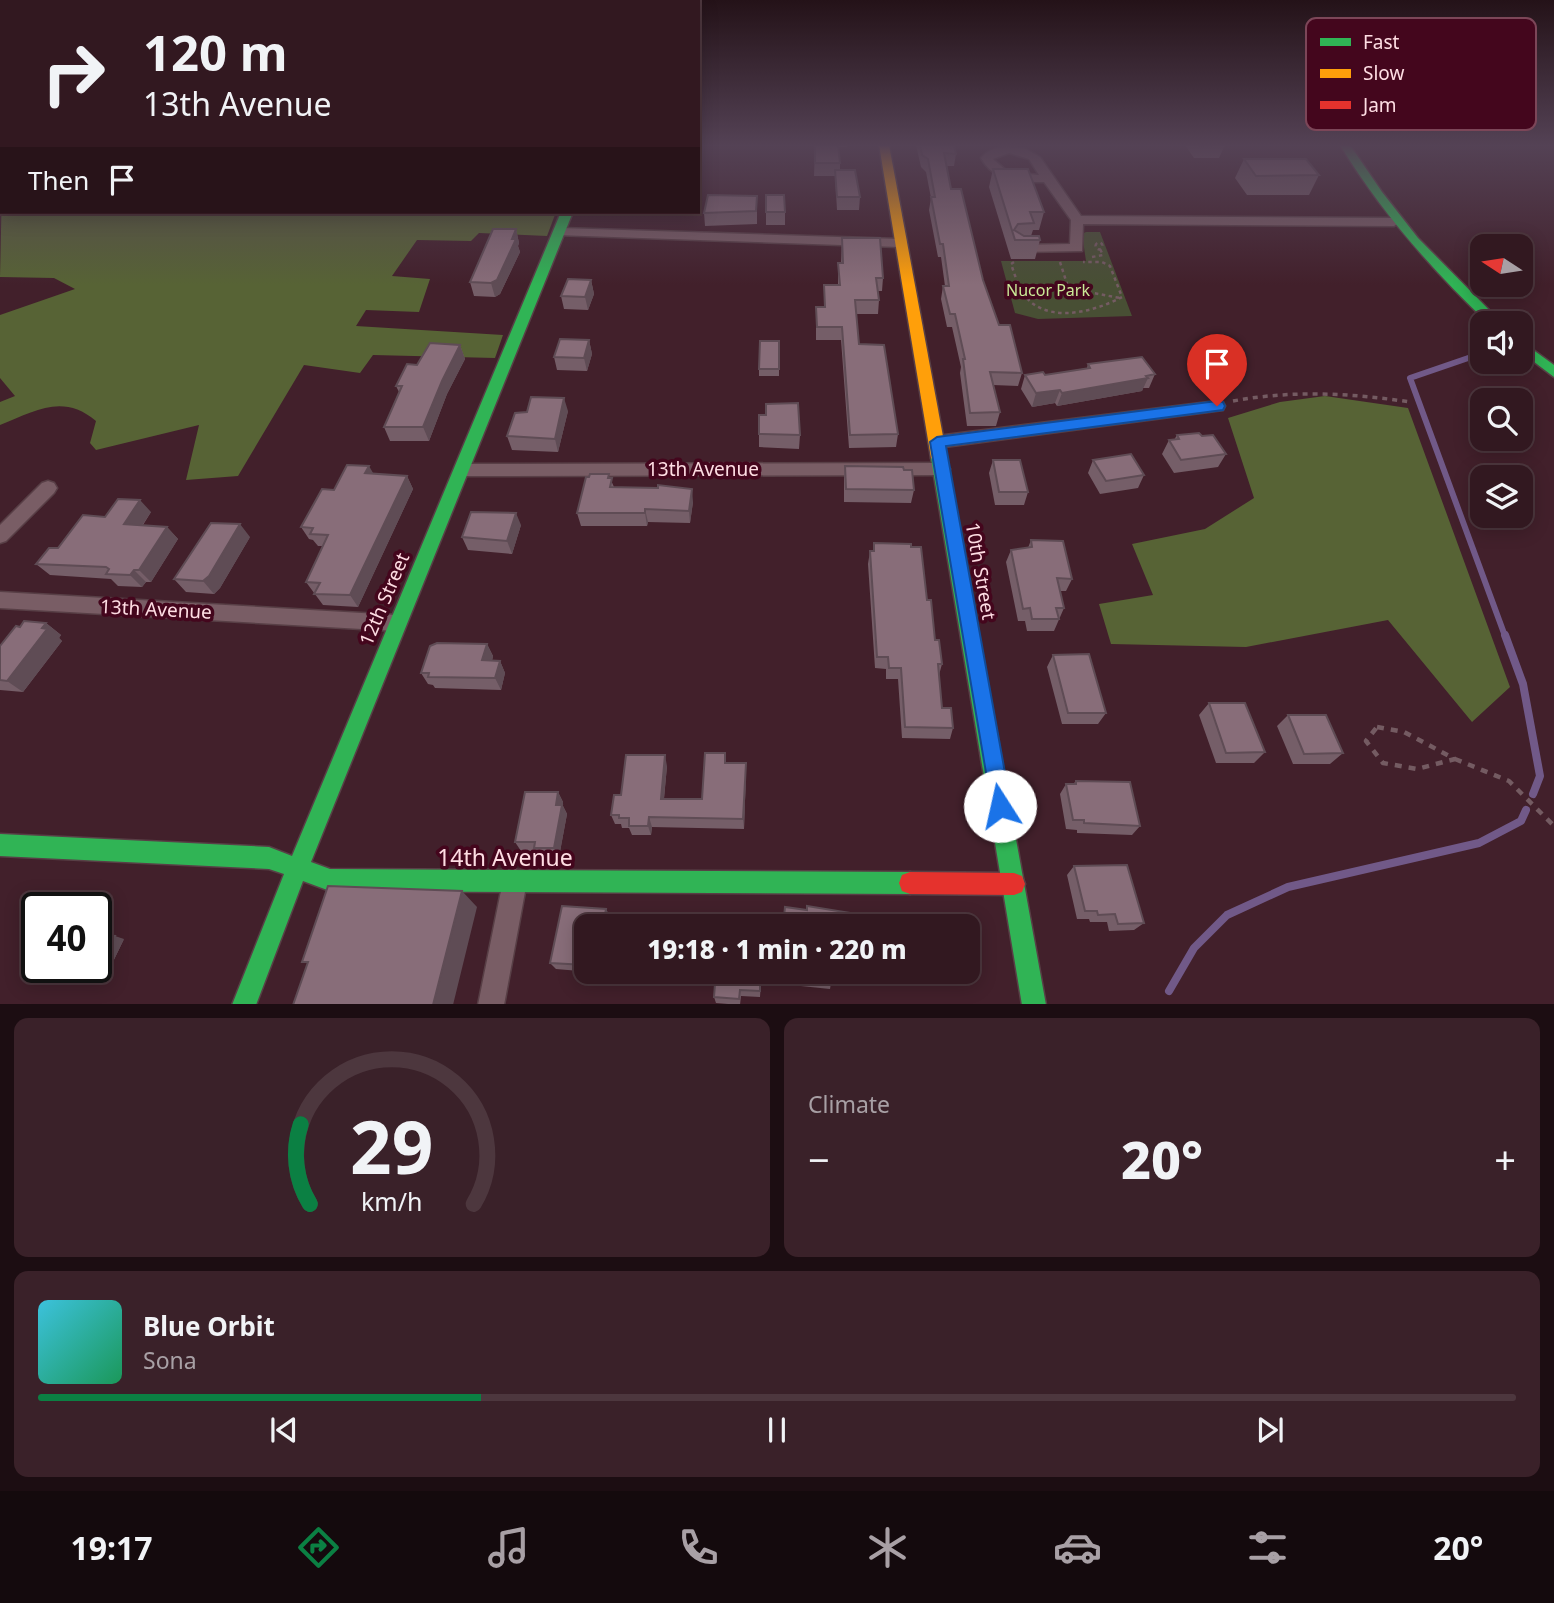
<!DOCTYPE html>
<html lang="en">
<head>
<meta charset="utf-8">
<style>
  body { margin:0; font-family:"Noto Sans",sans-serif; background:#3a2129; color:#f1f3f6; height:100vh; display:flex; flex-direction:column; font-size:26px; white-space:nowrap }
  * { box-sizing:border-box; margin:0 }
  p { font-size:23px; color:#a8a0a5 }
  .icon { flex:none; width:38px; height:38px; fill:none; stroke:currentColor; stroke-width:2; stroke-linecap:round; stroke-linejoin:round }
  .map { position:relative; height:1004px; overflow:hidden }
  .details { display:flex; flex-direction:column; gap:14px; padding:14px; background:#1c0d12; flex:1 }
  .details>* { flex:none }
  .banner { position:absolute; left:0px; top:0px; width:700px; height:214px; box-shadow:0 4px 18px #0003,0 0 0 2px #4d373e; background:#321820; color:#f1f3f6; overflow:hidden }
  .needle { width:46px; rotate:282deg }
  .tools { position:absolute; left:1470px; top:234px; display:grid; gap:14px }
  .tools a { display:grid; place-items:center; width:63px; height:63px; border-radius:14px; background:#321820; box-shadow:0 4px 18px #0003,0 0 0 2px #4d373e; font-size:35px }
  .speed { position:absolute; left:21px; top:892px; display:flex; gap:14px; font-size:35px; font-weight:700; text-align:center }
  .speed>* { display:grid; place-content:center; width:91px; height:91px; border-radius:50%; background:#321820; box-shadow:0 4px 18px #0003,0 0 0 2px #4d373e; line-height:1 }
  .speed .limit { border:4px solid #111; border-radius:10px; background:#fff; color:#111 }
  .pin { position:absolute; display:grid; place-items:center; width:60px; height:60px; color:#fff; margin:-72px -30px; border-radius:50% 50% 50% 0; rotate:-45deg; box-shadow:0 0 7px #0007 }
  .pin .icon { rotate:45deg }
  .me { position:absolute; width:77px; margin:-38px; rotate:350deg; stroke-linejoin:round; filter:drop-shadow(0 0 5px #0008) }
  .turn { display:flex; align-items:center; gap:24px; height:147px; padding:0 28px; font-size:32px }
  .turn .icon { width:91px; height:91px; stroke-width:2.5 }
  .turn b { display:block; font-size:49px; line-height:60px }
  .then { display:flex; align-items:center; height:66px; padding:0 28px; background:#0003; gap:14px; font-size:26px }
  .big { font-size:52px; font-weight:800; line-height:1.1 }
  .details .widget { flex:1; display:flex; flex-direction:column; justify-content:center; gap:10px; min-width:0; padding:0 24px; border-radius:14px; background:#3a2129 }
  .details .dial { align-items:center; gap:0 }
  .dial svg { height:182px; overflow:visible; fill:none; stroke:#4d373e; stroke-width:7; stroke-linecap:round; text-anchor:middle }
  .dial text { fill:#f1f3f6; stroke:none }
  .song { display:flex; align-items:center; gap:21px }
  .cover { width:84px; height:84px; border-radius:10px; background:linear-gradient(135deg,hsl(190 70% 55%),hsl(150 70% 35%)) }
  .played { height:7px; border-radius:4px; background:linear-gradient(90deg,#0b8043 30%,#4d373e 30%) }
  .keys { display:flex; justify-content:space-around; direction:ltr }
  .heat { display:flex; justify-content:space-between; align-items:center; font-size:38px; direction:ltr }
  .details .tiles { flex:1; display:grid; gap:14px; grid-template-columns:1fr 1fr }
  .widget:last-child { grid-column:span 2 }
  .trip { position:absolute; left:574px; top:914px; width:406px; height:70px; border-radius:14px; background:#321820; box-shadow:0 4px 18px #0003,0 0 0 2px #4d373e; font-weight:800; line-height:70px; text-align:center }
  .tab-bar { display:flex; height:112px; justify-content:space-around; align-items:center; background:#140a0d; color:#a8a0a5 }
  .tab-bar .icon { width:49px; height:49px }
  .tab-bar .on { color:#0b8043 }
  .tab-bar b { font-size:32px; color:#f1f3f6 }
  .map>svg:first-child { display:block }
</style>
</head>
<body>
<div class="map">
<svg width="1554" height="1005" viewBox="0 0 1554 1005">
  <rect width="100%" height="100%" fill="#42202b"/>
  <path fill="#484f34" d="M1086,232H1100L1132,316L1038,319L1015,313L1001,261H1086L1082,234Z"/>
  <path fill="#576335" d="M2,186V212H556L547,236L479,233L471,241L417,240L392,276L430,279L419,312L366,310L356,326L503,335L495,358L373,355L360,373L304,365L238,476L186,480L199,425L96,450L90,443L96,421C63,393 35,411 0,425V402L15,396L0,378V315L75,289L54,278L0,277Z
    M1325,396L1408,408L1510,687L1472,722L1388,620L1246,647L1111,644L1099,604L1153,595L1132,544L1205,529L1254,498L1228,418L1280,402Z"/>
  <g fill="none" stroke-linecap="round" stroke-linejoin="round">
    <path stroke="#715988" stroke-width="4.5" d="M1472,357L1478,355"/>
    <path stroke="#715988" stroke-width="6" d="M1477,355L1410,378L1505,636"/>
    <path stroke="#715988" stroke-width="8" d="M1505,635L1523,684L1540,776L1533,794
      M1169,991L1194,948L1227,915L1288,887L1479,843L1521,821L1526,810"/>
    <defs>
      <path id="street" d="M1009,147L1026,149L1040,157L1081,216L1394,218L1400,222L1394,226L1083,224L1082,251L1019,252L1012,248L1014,245L1070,244L1071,220L1044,182C1020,182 994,182 981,158C988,149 998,147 1009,147ZM1009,153L1029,159L1039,175L1008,172L993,159Z
        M561,228L899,239L906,243L899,247L556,235L555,232Z
        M1217,401L1223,402L1225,406L1223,410L937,448L929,442L937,436Z
        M942,463L950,469L942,475L463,476L455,470L463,464Z
        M48,481L54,483L57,488L54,493L6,541L0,543V525L42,483Z
        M0,592L396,615L403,617L406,623L403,629L396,631L0,608Z
        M515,869L523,873L527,881L504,1005H478L503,881L507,873Z"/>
      <path id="fast" d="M1340,145H1350L1382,192L1418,238L1503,324H1489C1432,270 1381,212 1340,145Z
        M561,212H573L311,862L330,869L910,872L918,875L921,883L918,891L910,894L330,891L303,881L256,1005H232L284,874L269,869L0,856V834L269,847L292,856Z
        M1521,341L1554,365V377L1521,352Z
        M939,452L947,458L1046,1005H1022L931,458Z"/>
      <path id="slow" d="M879,145H889L947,458L939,464L931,458Z"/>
      <path id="jam" d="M910,872L1014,873L1022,876L1025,884L1022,892L1014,895L910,894L902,891L899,883L902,875Z"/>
    </defs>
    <use href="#street" stroke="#583f46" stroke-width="3"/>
    <use href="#fast" stroke="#583f46" stroke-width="3"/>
    <use href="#slow" stroke="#583f46" stroke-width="3"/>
    <use href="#jam" stroke="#583f46" stroke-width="3"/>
    <path stroke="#745b62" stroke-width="2.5" stroke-dasharray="3.5 3.5" stroke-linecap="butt" d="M1095.5 246a3.5 3.5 0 1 1 7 0a3.5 3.5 0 1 1-7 0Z
      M1092,257L1103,255L1100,249
      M1014,262L1011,264L1019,287H1053
      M1060,262L1068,287
      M1019,287C1039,326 1090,314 1122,297L1110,266L1102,262H1083
      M1088,292L1120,298"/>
    <path stroke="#745b62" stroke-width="3.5" stroke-dasharray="5 5" stroke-linecap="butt" d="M1233,401C1293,390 1350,393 1410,402"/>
    <path stroke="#745b62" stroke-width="4.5" stroke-dasharray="7 7" stroke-linecap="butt" d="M1377,727L1404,732L1455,759L1417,769L1383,763L1366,741Z
      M1455,759L1509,781L1554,826"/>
    <use href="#street" fill="#795d65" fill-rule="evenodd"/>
    <use href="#fast" fill="#30b455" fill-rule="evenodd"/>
    <use href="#slow" fill="#ff9f0a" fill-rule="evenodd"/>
    <use href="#jam" fill="#e5322d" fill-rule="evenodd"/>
  </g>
  <path fill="#755e68" d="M815,145H847V147H838L840,163V170L860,197L859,210H837L835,176H814Z
    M916,145H954L956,154L954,166H947L951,189L999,325L1022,373L1018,386L993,385L1000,412L996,426H967L960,373L961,367L952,327H947L941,299L943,286H945L941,257H938L929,210L931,198L926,172L921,167Z
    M1185,145H1225L1219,158H1194Z
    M1244,159L1319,175L1309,195H1247L1235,178Z
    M993,169L1044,212L1039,230H1033L1031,236L1040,240L1035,259H1011L989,187Z
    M766,195L785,212V225H766Z
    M757,196V224L705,226L704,213Z
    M516,229L519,243L518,246L520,252L500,294L495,297L474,296L470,282Z
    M842,238L883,278L882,291H878L879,300L878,314H856L859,344L898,434L896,447L849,448L841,340H816V307H824V285H838V263H841Z
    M591,280L594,294L588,310L564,309L561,296Z
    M589,340L592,354L587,371L557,370L554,357Z
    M779,341V376H759V369Z
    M460,345L465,359L447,394L429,441H390L384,427L399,392L396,386L417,365Z
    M1088,364L1155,374L1149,388H1143L1142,391L1057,406L1055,403L1032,407L1021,389L1025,375H1045L1087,368Z
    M568,411L558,452L512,450L507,436Z
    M759,434L800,435L799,449L759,447Z
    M1177,435L1202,436L1226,454L1218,467L1174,473L1162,454L1169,440H1174Z
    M993,460L1028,492L1024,505H995L989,473Z
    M1093,460L1144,475L1138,488L1100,494L1088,473Z
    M845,466L914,490L911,503L844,502V479Z
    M373,474L407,476L413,489L358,607L323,605L306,582L323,546H318L313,540L309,539L301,527L334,490Z
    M610,478L614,487L693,502L690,523L648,522L647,526H581L577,513Z
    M151,512L143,525L167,527L178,539L151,582H146L142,587L118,586L111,579L50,575L36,564L105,517Z
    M521,525L512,554L468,550L462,537Z
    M250,537L220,588L214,594L186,592L174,579Z
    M1031,540L1072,579L1066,591H1060L1064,608L1054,631H1027L1025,621H1018L1006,562L1011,550L1028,548Z
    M874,543L911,547L927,600L935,640L942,664L939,675L942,708L953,728L950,739L902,738L898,679H886V669L875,668L868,564L870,551H873Z
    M46,623L61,635L59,638L62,641L23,692L0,690V646L20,627Z
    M487,644L493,656L492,661H500L505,673L501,690L435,688L433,685L428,684L421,673Z
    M1053,655L1106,713L1098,724H1062L1047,667Z
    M1209,703L1265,752L1254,763H1216L1199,715Z
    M1288,715L1343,753L1330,764H1293L1277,726Z
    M726,763L746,773L744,829L652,827L651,835H632L629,828H622L621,824H615L611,815L621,795L667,766L664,799H702Z
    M1076,781L1140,826L1132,835L1077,833V830L1066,829L1060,794L1066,784H1073Z
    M558,792L563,802V806L567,814L559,857H540L536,851H521L515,842Z
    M1074,866L1144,923L1134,930L1109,931L1107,922H1090L1089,919H1077L1067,875Z
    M562,906L606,909L610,917L609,926H586V971H603V973L556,969L550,963Z
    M124,939L108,972L78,970L71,968H96Z
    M716,971L831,983L830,989L761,982L760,997L741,996L740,1005L716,1003L714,997Z
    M836,971H855L854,973Z"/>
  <path fill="#5f4c55" d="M516,229L519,243L518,246L520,252L500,294L495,297L491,283Z
    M591,280L594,294L588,310L585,297Z
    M589,340L592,354L587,371L584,358Z
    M460,345L465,359L447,394L429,441L423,427L442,381Z
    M1148,378L1142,391L1057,406L1062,393Z
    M1060,390L1055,403L1032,407L1036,393Z
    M564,398L568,411L558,452L555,439Z
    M369,466L376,478L365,473Z
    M407,476L413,489L358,607L350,595Z
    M692,489L693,502L690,523L689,511Z
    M140,500L151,512L135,536L124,524Z
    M645,509L648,522L647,526L645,513Z
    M516,513L521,525L512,554L507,541Z
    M240,524L250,537L220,588L214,594L203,581Z
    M167,527L178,539L151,582L139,570Z
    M134,570L146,582L142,587L130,575Z
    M46,623L61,635L59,638L62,641L23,692L7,681Z
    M487,644L493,656L489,672L482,660Z
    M500,661L505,673L501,690L495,678Z
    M665,755L667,766L663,808L661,799Z
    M746,763V773L744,829L743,819Z
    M558,792L563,802V806L567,814L559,857L554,848L556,805Z
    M649,817L652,827L651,835L648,826Z
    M462,891L477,907L453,1005H433Z
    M606,909L610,917L609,926H605L604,920Z
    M115,936L124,939L108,972L99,968Z"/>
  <path fill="#886d79" stroke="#5f4c55" stroke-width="2" d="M815,145H838L840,163H815Z
    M920,145H954L956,154L944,153L951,189H961L983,280L999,325H1010L1022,373L990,372L1000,412L970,413L963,359H965L955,314H950L943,286H949L943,244H940L931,197H935L928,159L922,155Z
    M1199,145H1225L1199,146Z
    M1244,159H1306L1319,175L1256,176Z
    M993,169H1028L1044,212H1030L1034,223L1018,224L1014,230L1024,236H1039L1040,240H1015Z
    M835,170H855L860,197H837Z
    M708,195L757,196L756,211L704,213Z
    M766,195H784L785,212H766Z
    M493,229H516L512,239H516L497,280L491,283L470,282Z
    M842,238H880L883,278H876L879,300H855L859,344L884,345L898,434L850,435L842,327H817L816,307H825L824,285H840L838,263H843Z
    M568,279L591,280L585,297L561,296Z
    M560,339L589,340L584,358L554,357Z
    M760,341H779V369H759Z
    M430,343L460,345L442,381L423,427H384L402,386H396L407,364L417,365Z
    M1142,357L1155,374L1146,376L1148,378L1062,393L1060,390L1036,393L1025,375L1043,372L1045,375L1090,368L1088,364Z
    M531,397L564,398L555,439L507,436L515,413L527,412Z
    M798,403L800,435L759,434V415H766V404Z
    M1199,433L1202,436L1213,435L1226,454L1181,460L1169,440L1179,439L1177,435Z
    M1131,454L1144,475L1106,481L1093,460Z
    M993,460H1020L1028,492H999Z
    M347,465L369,466L365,473L407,476L350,595L314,594L320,583L306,582L328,535L310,534L313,528L301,527L322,489L334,490Z
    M845,466L903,467L904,470H912L914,490L846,489Z
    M590,474H609L608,478H612L610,487L658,488V485L692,489L689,511L645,509V513H577L586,477H589Z
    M118,499L140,500L124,524L167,527L139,570H134L130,575L106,574L109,569L106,567L36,564L49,548H58L83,515L105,517Z
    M471,512L516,513L507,541L462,537Z
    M211,523L240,524L209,576L203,581L174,579Z
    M1031,540L1063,541L1072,579L1057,578L1064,608H1056L1059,619H1032L1030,608L1023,609L1011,550L1032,547Z
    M874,543L911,544V547H921L927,600H931L935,640H939L942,664H938L942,708H951L953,728L905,727L901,668H889L888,657H877L870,551H874Z
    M24,621L46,623L42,628L47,629L7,681L0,680V646L16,626L20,627Z
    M437,643L487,644L482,660L500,661L495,678L428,677L429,673H421L430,646Z
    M1089,654L1106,713H1068L1053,655Z
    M1209,703H1245L1265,752L1226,753Z
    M1288,715H1326L1343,753L1304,754Z
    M705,753H725V763H746L743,819L649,817L648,826H629V818H619V815H611L614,795H621L626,755H665L661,799H702Z
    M1076,781L1130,782L1140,826L1084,823V820H1073L1066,784H1076Z
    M525,792H558L556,805H562L554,848H534L535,842H515Z
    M1127,865L1144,923L1118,924L1115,914L1098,915L1097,911H1085L1074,866Z
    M328,886L462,891L433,1005H293L308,962H302Z
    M562,906L606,909L604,920H606L605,926H586V965L550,963Z
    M807,906L857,914L856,926H722V914L784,917L785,907L807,910Z
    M96,935L115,936L99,968H87H96Z
    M716,971H832L831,983L760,975V991L740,990L739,999L714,997Z"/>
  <linearGradient id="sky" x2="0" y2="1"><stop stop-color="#241218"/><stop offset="0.51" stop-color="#544255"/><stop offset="1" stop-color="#544255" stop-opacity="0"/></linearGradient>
  <rect width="1554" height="285" fill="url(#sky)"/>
  <path fill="#1a73e8" stroke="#114b97" stroke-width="2" d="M1217,401L1223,402L1225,406L1223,410L946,446L1011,806L1008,814L1000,817L993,814L930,442L937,437Z"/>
  <g text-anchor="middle" stroke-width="7" stroke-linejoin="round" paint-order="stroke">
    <g font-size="16" fill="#cbea97" stroke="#44061d">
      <text x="1048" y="296">Nucor Park</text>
    </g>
    <g font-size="19" fill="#fedde3" stroke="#44061d">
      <text x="703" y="476">13th Avenue</text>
      <text transform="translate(981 571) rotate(80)" y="7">10th Street</text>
      <text transform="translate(384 599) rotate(-67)" y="7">12th Street</text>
      <text transform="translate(156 609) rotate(3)" y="7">13th Avenue</text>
    </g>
    <g font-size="23" fill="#fedde3" stroke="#44061d">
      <text x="505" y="866">14th Avenue</text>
    </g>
  </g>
  <rect x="1306" y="18" width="230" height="112" rx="10" fill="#44061d" stroke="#7c4658" stroke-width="2"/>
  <rect x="1320" y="38" width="31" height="8" fill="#30b455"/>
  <rect x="1320" y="69" width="31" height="9" fill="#ff9f0a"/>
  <rect x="1320" y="101" width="31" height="8" fill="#e5322d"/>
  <g font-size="19" fill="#fedde3">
    <text x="1363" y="49">Fast</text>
    <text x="1363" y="80">Slow</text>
    <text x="1363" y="112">Jam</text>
  </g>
</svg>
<div class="tools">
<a><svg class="needle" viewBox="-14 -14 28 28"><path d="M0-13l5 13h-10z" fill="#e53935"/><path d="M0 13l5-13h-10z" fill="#a8a0a5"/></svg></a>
<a><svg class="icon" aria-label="sound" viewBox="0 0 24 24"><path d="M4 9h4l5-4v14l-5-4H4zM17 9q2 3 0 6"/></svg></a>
<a><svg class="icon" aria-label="search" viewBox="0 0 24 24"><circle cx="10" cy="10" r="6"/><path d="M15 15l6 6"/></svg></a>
<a><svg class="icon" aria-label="layers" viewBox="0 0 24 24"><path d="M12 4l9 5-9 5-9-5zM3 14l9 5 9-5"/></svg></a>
</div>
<div class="speed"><div class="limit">40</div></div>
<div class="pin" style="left:1217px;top:406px;background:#d93025"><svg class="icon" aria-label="arrive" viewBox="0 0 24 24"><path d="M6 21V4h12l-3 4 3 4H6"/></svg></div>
<svg class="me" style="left:1000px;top:806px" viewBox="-20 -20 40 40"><circle r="19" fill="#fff"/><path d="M0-13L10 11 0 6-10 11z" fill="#1a73e8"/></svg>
<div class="trip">19:18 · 1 min · 220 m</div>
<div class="banner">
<div class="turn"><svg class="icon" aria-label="right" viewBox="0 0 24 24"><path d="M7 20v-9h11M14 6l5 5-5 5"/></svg><div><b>120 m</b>13th Avenue</div></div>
<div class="then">Then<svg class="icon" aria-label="arrive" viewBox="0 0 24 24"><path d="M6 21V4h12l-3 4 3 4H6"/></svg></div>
</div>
</div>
<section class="details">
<div class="tiles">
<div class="widget dial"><svg viewBox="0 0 100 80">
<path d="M14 69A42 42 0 1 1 86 69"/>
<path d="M14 69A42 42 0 0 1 10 34" stroke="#0b8043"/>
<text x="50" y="56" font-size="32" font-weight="700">29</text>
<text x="50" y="72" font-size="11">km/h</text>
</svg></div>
<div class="widget"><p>Climate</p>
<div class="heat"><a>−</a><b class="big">20°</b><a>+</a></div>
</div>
<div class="widget">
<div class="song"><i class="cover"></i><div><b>Blue Orbit</b><p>Sona</p></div></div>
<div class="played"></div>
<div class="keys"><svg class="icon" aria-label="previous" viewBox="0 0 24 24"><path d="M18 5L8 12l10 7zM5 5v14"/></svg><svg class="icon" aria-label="pause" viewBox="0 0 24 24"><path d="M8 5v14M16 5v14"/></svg><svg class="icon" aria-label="next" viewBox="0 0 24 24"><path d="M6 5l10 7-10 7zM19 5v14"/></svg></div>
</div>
</div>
</section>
<nav class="tab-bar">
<b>19:17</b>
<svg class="icon on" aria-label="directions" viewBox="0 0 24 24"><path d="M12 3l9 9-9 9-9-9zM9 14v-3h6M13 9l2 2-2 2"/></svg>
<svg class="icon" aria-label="music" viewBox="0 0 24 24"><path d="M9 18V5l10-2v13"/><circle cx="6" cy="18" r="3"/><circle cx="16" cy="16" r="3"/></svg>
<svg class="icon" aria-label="phone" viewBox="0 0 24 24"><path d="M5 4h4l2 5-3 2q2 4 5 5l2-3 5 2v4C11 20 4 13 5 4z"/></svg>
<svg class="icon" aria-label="climate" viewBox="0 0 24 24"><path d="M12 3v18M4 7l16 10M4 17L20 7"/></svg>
<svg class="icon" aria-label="car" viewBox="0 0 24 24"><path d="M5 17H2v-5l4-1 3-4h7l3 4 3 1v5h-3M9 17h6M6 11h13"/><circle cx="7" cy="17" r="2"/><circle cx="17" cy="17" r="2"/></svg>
<svg class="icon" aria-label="filters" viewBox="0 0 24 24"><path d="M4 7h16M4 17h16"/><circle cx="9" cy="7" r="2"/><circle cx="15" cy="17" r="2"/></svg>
<b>20°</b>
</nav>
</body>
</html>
